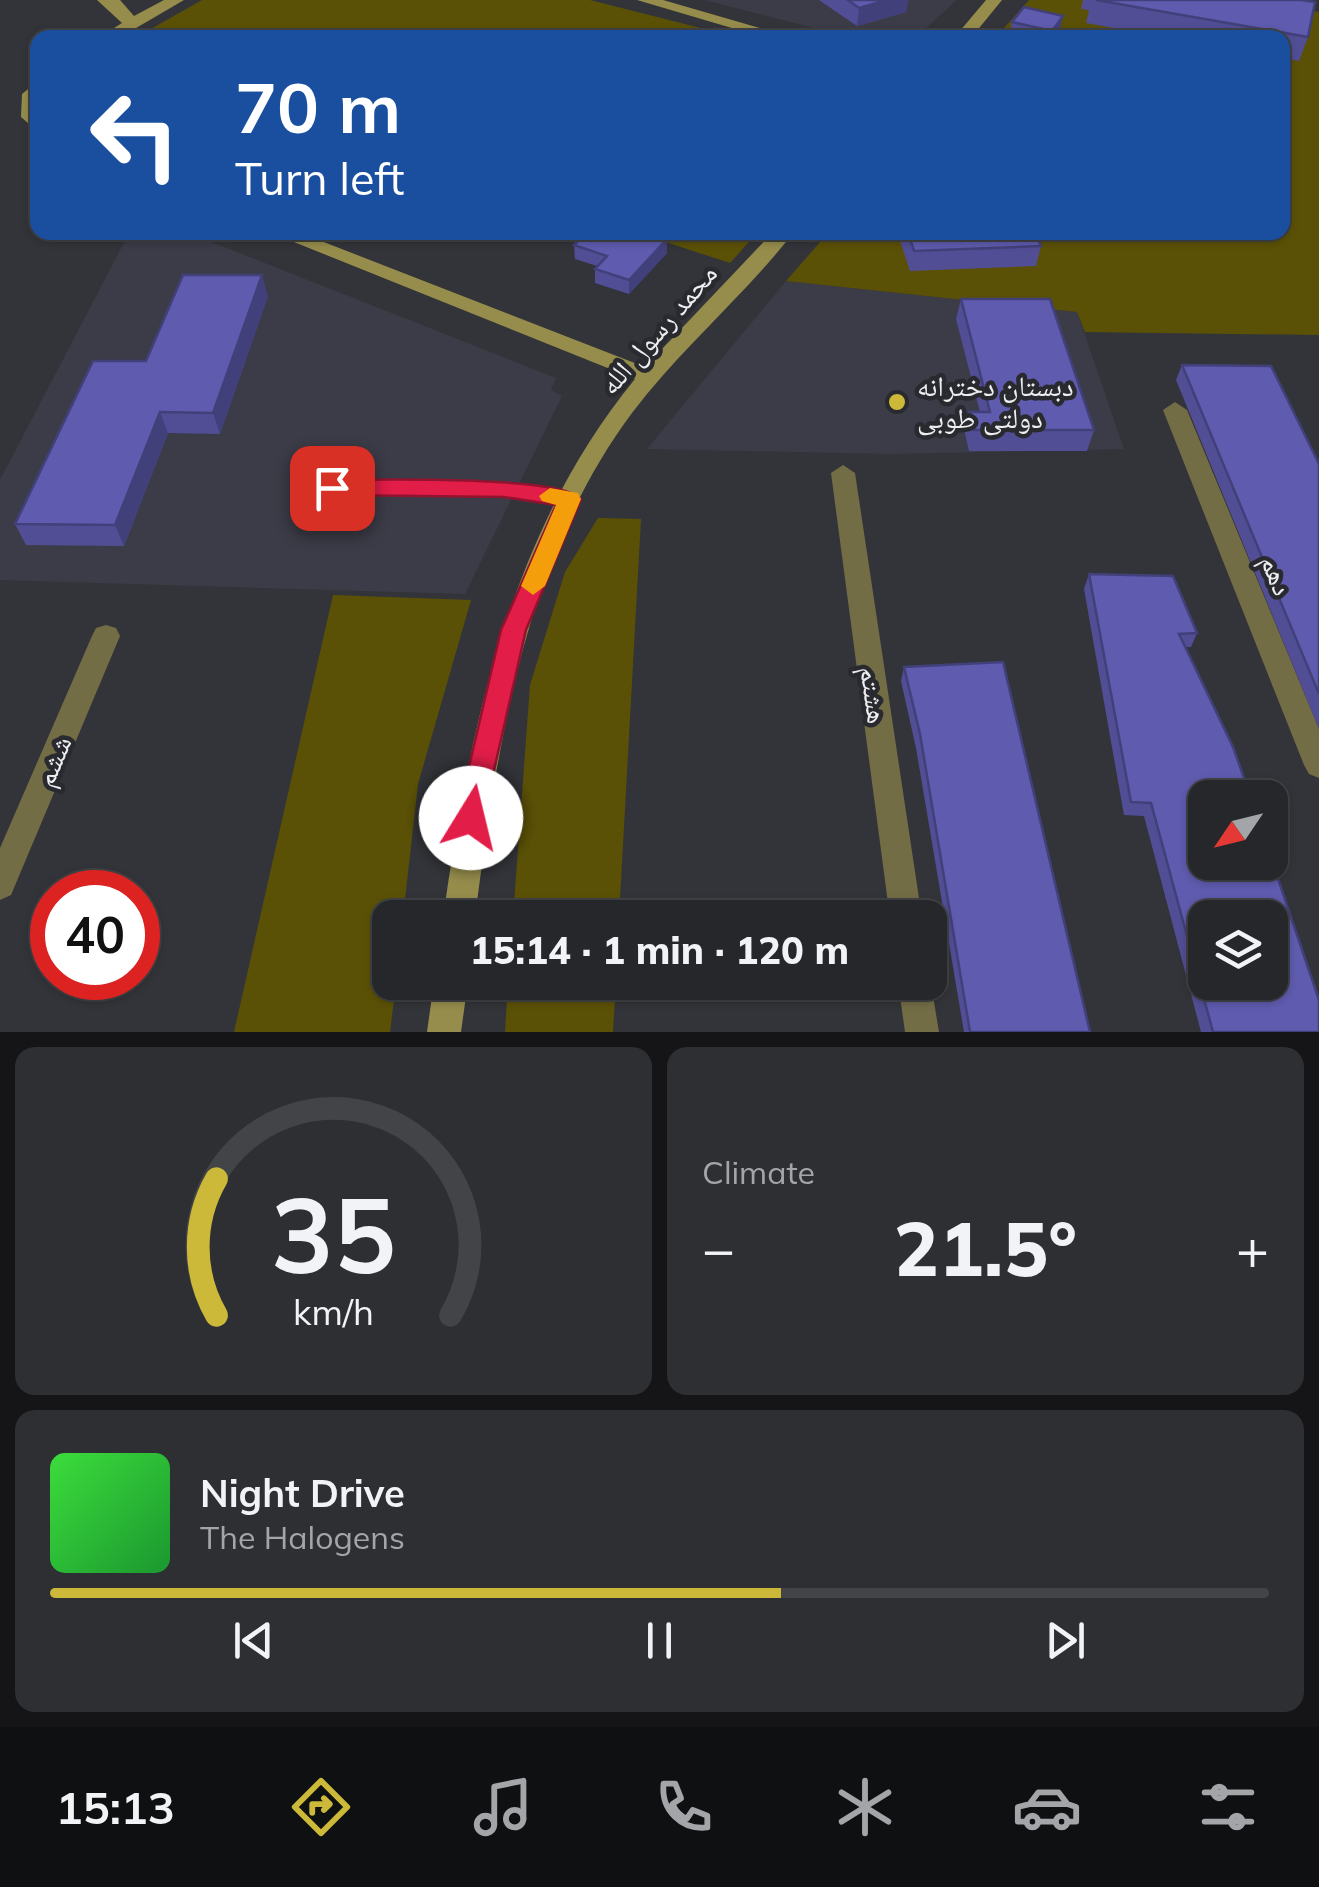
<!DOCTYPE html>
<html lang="en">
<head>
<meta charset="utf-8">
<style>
  body { margin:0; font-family:Mulish,"Noto Naskh Arabic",sans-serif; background:#2e2f33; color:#f1f3f6; height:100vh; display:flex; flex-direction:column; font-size:38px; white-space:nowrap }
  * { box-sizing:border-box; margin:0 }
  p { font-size:32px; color:#a4a5a9 }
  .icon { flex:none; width:55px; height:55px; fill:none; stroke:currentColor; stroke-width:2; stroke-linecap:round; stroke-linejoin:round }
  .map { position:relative; height:1032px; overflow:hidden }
  .sheet { display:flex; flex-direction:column; gap:15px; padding:15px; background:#151518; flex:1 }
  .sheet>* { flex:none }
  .hud { position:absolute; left:30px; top:30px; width:1260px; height:210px; border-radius:20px; box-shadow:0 2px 8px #0004,0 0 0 2px #424447; background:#1a4fa0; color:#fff; overflow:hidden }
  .needle { width:65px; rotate:235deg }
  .buttons { position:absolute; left:1188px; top:780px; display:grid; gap:20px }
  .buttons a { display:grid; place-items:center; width:100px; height:100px; border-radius:20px; background:#26272b; box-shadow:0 2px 8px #0004,0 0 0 2px #424447; font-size:50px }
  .speed { position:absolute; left:30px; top:870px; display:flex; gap:20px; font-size:50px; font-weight:700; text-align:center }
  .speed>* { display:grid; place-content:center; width:130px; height:130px; border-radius:50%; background:#26272b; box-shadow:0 2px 8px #0004,0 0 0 2px #424447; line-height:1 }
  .speed .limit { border:15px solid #d22; background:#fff; color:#111 }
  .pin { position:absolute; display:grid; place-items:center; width:85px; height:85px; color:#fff; margin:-42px; border-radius:20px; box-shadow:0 5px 15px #0006 }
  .me { position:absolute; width:110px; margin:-55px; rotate:9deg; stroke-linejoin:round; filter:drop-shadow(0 0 8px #0008) }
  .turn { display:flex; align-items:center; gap:35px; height:210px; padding:0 40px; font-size:45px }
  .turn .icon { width:130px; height:130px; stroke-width:2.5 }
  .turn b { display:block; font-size:70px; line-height:85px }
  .big { font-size:75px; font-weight:800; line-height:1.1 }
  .sheet .card { flex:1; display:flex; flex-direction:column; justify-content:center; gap:15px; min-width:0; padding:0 35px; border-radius:20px; background:#2e2f33 }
  .sheet .dial { align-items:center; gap:0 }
  .dial svg { height:260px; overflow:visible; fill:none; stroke:#424447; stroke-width:7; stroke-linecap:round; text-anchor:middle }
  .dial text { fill:#f1f3f6; stroke:none }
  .song { display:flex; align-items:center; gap:30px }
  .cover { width:120px; height:120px; border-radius:15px; background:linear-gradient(135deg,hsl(120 70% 55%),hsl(130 70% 35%)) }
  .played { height:10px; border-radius:5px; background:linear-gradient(90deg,#ccb939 60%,#424447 60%) }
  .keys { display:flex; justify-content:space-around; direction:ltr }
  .heat { display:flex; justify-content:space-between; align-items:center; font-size:55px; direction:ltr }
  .sheet .tiles { flex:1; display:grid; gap:15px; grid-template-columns:1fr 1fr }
  .card:last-child { grid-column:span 2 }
  .trip { position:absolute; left:372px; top:900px; width:575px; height:100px; border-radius:20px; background:#26272b; box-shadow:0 2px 8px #0004,0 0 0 2px #424447; font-weight:800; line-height:100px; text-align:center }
  .tabs { display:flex; height:160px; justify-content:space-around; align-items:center; background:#0f1011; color:#a4a5a9 }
  .tabs .icon { width:70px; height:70px }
  .tabs .active { color:#ccb939 }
  .tabs b { font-size:45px; color:#f1f3f6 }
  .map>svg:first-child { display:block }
</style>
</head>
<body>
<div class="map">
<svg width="1319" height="1032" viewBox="0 0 1319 1032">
  <rect width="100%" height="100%" fill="#333439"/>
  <path fill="#3b3c47" d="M704,0H957L915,38L849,37Z
    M129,233H189L556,378L551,390L562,396L465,594L0,580V480Z
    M786,281L1077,312L1124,449L890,454L647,449Z"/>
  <path fill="#5b5106" d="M202,0H590L736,37L135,38Z
    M1029,0H1252L1319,12V335L1085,332L1077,312L786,281L828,233L1282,232V38L996,37Z
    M638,233H757L730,263Z
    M598,518L641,519L619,917H513L530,685L565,572Z
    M333,595L471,600L418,784L403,917L390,918V982L396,983L390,1032H234Z
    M508,983H616L613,1032H505Z"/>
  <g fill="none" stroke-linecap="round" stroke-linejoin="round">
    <path fill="#736d46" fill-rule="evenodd" d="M332,483L504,484L570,494L577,499L570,504L504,494L332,493L325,488Z"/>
    <path fill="#736d46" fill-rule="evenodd" d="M1175,402L1187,410L1319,729V778L1309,774L1304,765L1163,410Z
      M843,465L855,473L922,918H890L831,473Z
      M106,625L116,628L120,636L11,895L0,900V848L92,636L96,628Z
      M930,978L939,1032H905L898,982H930Z"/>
    <path fill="#968d4c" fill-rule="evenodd" d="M97,0H120L134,16L164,0H184L119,38H98L122,23Z
      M637,0H663L794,38H766Z
      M986,0H1002L971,38H954Z
      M38,81V132L21,117L22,94Z
      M269,232H298L645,367L773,232H794C744,296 680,349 632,413C525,556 497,746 475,918H443C470,727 510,531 635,379Z
      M434,982H468L461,1032H427Z"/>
  </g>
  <path fill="#524e96" d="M819,0H908L906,12L857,26Z
    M1083,0H1301L1308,37L1299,61L1282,58V38H1168L1086,23L1089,10L1081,9Z
    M1012,22L1060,29L1054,38H1022L1009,34Z
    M687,232H710L704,238Z
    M897,232H1035L1041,246L1036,266L910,271Z
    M667,239V253L629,294L595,283V269L597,266L575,259L574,245Z
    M268,296L220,434L168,433L124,546L26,545L15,524L146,361Z
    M961,299L1094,430L1087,451H969L965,433L969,412H980L956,319Z
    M1182,365L1319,464V729L1176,380Z
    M1089,574L1197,633L1191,647H1186L1319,1032H1201L1144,816L1124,815L1084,589Z
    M904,667L1090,1032H964L916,748L901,681Z"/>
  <path fill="#42407a" d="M887,0H908L906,12L857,26L859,8Z
    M1063,16L1060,29L1054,38H1050L1052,31Z
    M667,239V253L629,294V280Z
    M262,275L268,296L220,434L213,413Z
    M160,412L168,433L124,546L115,525Z"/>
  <path fill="#5f5bae" stroke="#42407a" stroke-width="2.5" fill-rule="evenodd" d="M848,0H887L859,8Z
    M1096,0H1301L1315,2L1308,37Z
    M1024,7L1063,16L1052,31L1012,22Z
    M624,32L642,38H618Z
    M587,232H645L667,239L629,280L595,269L607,256L574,245Z
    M908,232H1035L1041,246L914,251Z
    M183,275H262L213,413L160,412L115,525L15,524L93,361H146Z
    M961,299H1050L1094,430H974L969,412H990Z
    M1182,365L1271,366L1319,464V694Z
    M1089,574L1173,576L1197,633L1179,634L1233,747L1251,798H1205V862H1270V855L1319,1000V1032H1213L1151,803L1131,802ZM1205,918H1270V982H1205Z
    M1003,662L1090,1032H970L920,734L904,667Z"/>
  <path fill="#e11d48" stroke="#92132f" stroke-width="2.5" d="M332,480C371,480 563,475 581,499L526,630L481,827L471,831L461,827L457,818L501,630L556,505L504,497L332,495L321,488Z"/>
  <path fill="#f59e0b" d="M550,488L578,493L581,499L545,586L533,595L521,586L556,505L542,501L539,496Z"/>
  <circle fill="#ccb939" stroke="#292a2f" stroke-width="4" cx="897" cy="402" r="10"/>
  <g text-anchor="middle" stroke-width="9" stroke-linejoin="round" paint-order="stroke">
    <g font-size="28" fill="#eeeef1" stroke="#292a2f">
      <text transform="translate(658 329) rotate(-49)" y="10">محمد رسول الله</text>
      <text transform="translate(1277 575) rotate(68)" y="10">دهم</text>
      <text transform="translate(874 695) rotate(82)" y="10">هشتم</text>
      <text transform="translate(53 761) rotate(-67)" y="10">ششم</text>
    </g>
    <g font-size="28" fill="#eeeef1" stroke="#292a2f" text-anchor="start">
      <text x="917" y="396">دبستان دخترانه<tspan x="917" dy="32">دولتی طوبی</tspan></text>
    </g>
  </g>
</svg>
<div class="buttons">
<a><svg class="needle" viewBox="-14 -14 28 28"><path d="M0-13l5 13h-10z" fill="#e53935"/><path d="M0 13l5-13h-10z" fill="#a4a5a9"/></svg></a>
<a><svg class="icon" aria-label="layers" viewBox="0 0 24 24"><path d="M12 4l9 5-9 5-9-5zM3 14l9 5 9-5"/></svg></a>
</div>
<div class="speed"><div class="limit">40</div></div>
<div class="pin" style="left:332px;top:488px;background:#d93025"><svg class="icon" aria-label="arrive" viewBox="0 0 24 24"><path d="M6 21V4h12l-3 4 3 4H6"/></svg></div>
<svg class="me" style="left:471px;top:818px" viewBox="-20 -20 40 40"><circle r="19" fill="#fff"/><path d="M0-13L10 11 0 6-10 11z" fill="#e11d48"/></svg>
<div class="trip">15:14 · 1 min · 120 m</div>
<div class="hud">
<div class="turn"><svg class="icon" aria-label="left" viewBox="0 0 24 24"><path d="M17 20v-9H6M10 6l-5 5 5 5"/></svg><div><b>70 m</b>Turn left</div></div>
</div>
</div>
<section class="sheet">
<div class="tiles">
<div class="card dial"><svg viewBox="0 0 100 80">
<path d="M14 69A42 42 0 1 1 86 69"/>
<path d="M14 69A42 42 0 0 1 14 27" stroke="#ccb939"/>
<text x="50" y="56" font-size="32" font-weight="700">35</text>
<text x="50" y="72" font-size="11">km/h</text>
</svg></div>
<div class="card"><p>Climate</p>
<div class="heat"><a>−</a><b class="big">21.5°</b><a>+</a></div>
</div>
<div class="card">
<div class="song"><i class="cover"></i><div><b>Night Drive</b><p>The Halogens</p></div></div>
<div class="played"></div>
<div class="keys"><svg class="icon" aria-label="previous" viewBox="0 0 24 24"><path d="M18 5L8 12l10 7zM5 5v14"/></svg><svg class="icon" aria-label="pause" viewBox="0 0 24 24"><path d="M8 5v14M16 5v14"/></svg><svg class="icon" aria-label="next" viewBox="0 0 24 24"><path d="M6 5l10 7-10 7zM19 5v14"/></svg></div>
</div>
</div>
</section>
<nav class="tabs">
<b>15:13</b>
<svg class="icon active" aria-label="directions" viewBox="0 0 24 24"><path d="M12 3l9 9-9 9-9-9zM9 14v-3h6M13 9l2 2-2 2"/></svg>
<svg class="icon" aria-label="music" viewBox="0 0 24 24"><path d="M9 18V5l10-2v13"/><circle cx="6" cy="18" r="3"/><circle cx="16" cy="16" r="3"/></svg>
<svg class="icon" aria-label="phone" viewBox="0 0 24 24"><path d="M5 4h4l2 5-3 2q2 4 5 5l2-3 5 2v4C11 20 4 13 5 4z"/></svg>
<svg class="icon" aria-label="climate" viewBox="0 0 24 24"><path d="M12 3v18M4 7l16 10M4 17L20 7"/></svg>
<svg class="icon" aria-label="car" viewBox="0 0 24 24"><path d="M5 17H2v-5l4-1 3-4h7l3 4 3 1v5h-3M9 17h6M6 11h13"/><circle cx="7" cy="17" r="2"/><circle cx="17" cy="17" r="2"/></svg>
<svg class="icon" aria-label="filters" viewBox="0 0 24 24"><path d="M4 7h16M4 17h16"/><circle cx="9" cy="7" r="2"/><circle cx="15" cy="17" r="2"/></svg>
</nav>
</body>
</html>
